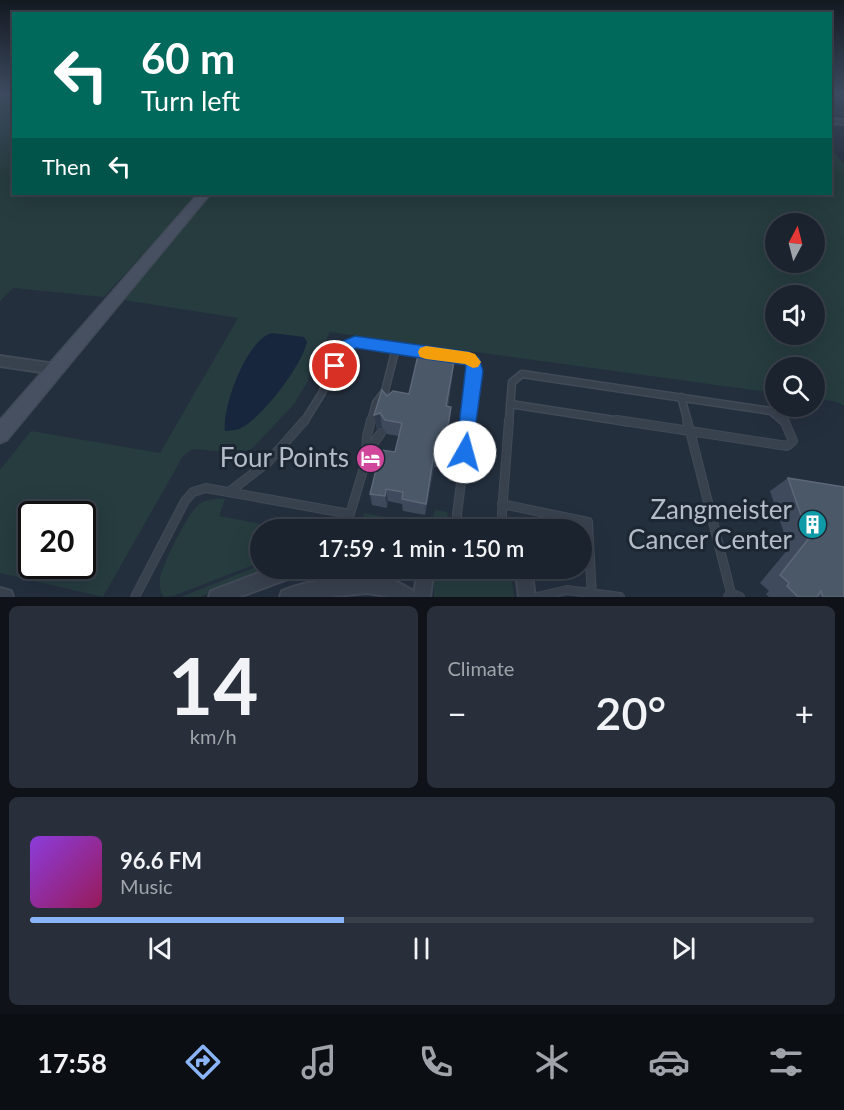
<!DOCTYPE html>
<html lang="en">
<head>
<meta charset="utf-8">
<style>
  body { margin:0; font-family:Lato,sans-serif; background:#282f3a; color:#f1f3f6; height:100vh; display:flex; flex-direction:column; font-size:22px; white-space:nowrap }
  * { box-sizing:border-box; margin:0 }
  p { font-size:20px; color:#a0a4aa }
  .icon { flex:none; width:33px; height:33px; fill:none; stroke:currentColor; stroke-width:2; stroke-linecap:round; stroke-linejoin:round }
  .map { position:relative; height:597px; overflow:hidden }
  .details { display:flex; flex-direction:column; gap:9px; padding:9px; background:#0f1319; flex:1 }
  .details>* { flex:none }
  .banner { position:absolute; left:12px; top:12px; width:820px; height:183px; border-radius:0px; box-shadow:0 6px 24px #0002,0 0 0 2px #39404a; background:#00695c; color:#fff; overflow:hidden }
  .needle { width:39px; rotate:7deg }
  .tools { position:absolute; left:765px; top:213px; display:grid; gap:12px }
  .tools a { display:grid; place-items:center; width:60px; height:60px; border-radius:50%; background:#1b232e; box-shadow:0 6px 24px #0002,0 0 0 2px #39404a; font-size:30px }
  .speed { position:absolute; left:18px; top:501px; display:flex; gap:12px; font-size:30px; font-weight:700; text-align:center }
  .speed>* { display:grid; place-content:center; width:78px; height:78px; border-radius:50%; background:#1b232e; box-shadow:0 6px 24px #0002,0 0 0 2px #39404a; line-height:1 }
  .speed .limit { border:3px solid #111; border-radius:9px; background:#fff; color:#111 }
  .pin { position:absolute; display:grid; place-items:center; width:51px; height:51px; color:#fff; margin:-26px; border:3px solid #fff; border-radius:50%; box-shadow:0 2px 6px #0007 }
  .me { position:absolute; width:66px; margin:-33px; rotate:7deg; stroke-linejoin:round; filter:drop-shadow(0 0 4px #0008) }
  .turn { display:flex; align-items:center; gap:21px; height:126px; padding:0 30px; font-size:27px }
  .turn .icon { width:78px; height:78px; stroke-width:2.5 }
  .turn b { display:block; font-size:42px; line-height:51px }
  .then { display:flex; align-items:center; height:57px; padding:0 30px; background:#0003; gap:12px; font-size:22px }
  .big { font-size:45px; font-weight:600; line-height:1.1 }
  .details .tile { flex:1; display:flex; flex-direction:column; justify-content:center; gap:9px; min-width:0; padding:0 21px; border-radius:9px; background:#282f3a }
  .details .dial { align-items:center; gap:0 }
  .dial b { font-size:78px; line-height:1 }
  .song { display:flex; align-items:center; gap:18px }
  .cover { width:72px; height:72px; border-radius:9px; background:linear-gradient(135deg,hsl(270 70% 55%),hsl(330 70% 35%)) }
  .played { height:6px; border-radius:3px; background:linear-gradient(90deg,#8ab4f8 40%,#39404a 40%) }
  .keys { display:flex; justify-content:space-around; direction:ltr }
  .heat { display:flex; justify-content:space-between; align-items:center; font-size:33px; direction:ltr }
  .details .tiles { flex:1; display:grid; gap:9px; grid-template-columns:1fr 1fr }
  .tile:last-child { grid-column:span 2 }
  .trip { position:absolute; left:250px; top:519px; width:342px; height:60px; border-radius:30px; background:#1b232e; box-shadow:0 6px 24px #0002,0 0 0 2px #39404a; font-weight:600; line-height:60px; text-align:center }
  .tab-bar { display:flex; height:96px; justify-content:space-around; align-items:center; background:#0b0e12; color:#a0a4aa }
  .tab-bar .icon { width:42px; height:42px }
  .tab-bar .active { color:#8ab4f8 }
  .tab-bar b { font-size:27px; color:#f1f3f6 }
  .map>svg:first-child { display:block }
</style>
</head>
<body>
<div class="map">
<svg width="844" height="597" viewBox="0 0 844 597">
  <rect width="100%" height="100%" fill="#242f3e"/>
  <path fill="#263c3f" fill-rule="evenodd" d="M0,93H13L14,194H102V197H117L124,194H198L104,297L13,288L0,301Z
    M831,148L844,164V406L837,402L815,398L814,368H776L775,393L330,332L308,381L294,404L252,449L238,453L193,449L183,456L103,597L0,573V470L31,431L160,453L238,318L124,300L210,194H668L691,197L697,194H831ZM776,224H814V262H776ZM776,296H814V334H776ZM32,514H82V566H32Z
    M225,499L219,516L287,529L261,530V562L173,596L164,597C160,591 159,586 160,579C161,567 188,513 198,505C206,499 215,498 225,499Z
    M436,510L447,512L448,516L426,529H360L364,513L417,523L422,520L425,525L435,520L433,515Z
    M261,565V568L270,569L200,597H181Z
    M439,568L506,569L512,579L514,597H434V583Z"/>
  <path fill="#17263c" d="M272,333L304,337L307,342C302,365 264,415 243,427C237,431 231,430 225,431C222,407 247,339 272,333Z"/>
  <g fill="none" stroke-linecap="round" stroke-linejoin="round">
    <defs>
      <path id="service-far1" d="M448,356C460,358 471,357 475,371L469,422
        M681,397L688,422
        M510,404L627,422
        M304,422L322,393L342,348L355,342L424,352
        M371,422L376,403L385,391L396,348
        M509,422L512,382L522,374L771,411L784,422"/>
      <path id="service" d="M617,420L690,431L687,420
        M368,451L381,433
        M229,492L268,462L305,420
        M502,504L588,522L592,597
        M458,530L457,514L469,420
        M503,530L502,513L509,420
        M731,593L690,431L787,446L793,441L784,420
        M135,597L185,501L193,492L206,488L350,514L365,464L367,436L371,420
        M537,597L567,590L620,597
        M728,597L731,593L740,597"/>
      <path id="minor" d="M831,119L844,120V124L831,123Z
        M0,356L55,364L59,365L61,369L59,373L55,374L0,366Z
        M272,568H303L301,574L239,597H209L211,591Z
        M418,568H434L430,597H392L367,593L326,597H280L282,591C309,580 355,573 383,578C394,580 404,585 413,591L414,594Z
        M511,568H527L533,582L535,597H519L517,582Z
        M0,588L11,591L13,597H0Z"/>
      <path id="secondary" d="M198,194H210L7,440L0,443V420Z"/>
    </defs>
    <use href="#service-far1" stroke="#414a57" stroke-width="9"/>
    <use href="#service" stroke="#414a57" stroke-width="10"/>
    <use href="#minor" stroke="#414a57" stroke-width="4"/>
    <use href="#secondary" stroke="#414a57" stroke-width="3"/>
    <use href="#service-far1" stroke="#38414e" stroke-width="6"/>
    <use href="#service" stroke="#38414e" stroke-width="8"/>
    <use href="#minor" fill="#38414e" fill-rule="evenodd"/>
    <use href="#secondary" fill="#465061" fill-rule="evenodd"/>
  </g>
  <path fill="#3f4b5c" d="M451,356H455L453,371L448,406L451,407L450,421L447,438L445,442H442L438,467H434L425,515L403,511L402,504L388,501L387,508L372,505L370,494L395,452L399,436L387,434L382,427L377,429L374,415L387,396L409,394Z
    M788,478L844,597H769L766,594L769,591L760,583L789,548L770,491Z"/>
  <path fill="#2f3b4b" d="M455,356L453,371L445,420L446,406Z
    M451,407L447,438L445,442L446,429Z
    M380,413L382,427L377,429L374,415Z
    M443,428L442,442L438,467V454Z
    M434,454V467L425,515L426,504Z
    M386,489L388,501L387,508L385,496Z"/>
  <path fill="#4b5868" stroke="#5c6777" stroke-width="1.5" d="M431,348L451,351V355L455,356L446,406L451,407L448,424L446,429L443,428L438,454H434L426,504L402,499L403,492L386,489L385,496L370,494L381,450L395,452L402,423L385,420L380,413L374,415L382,390L387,396L393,391L409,394L419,351L430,352Z
    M788,478L844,487V597H823L821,591L817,597H798L787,586L789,583L780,575L809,538Z"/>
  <linearGradient id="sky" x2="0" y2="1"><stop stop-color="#141a22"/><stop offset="0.53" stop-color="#3f4d63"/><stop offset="1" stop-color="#3f4d63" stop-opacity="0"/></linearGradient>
  <rect width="844" height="177" fill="url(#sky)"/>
  <path fill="#1a73e8" stroke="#114b97" stroke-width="1.5" d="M355,336L469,352L479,358L483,371L471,458L465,461L458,458L456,452L466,365L356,348L348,352L340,371L335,372L329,371L327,366L336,344Z"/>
  <path fill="#f59e0b" d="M426,346L469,352L475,354L481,362L478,367L473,368L465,364L426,359L420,357L418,352L420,348Z"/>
  <defs>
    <symbol id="hotel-disc" viewBox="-11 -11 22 22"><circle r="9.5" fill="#d1479c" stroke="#1d2633"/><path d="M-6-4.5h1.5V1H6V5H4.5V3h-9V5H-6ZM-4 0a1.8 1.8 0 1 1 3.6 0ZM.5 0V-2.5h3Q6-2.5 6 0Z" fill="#fff"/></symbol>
    <symbol id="building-disc" viewBox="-11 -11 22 22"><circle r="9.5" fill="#0f9aa8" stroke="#1d2633"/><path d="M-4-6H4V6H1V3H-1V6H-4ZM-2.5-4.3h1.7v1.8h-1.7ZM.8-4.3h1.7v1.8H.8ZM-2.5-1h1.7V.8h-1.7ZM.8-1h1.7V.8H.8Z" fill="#fff"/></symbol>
  </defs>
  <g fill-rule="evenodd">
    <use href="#hotel-disc" x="354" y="442" width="33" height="33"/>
    <use href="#building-disc" x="796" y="508" width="33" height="33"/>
  </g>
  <g text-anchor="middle" stroke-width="6" stroke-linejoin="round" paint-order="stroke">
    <g font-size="26" fill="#b4bcc9" stroke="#1d2633" text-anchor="end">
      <text x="349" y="467">Four Points</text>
      <text x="792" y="519">Zangmeister<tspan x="792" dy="30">Cancer Center</tspan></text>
    </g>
  </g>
</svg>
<div class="tools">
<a><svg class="needle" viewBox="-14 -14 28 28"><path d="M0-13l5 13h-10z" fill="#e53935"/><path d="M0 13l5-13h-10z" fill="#a0a4aa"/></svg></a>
<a><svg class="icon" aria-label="sound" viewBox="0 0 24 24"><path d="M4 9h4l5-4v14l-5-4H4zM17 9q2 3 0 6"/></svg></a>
<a><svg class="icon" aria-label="search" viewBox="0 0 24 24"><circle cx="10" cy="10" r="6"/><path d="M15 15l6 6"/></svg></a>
</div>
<div class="speed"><div class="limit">20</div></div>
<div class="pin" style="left:335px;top:366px;background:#d93025"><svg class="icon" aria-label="arrive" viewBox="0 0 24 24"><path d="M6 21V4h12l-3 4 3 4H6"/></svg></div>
<svg class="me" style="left:465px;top:452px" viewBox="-20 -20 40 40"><circle r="19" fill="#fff"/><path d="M0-13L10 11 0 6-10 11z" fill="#1a73e8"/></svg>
<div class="trip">17:59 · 1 min · 150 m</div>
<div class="banner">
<div class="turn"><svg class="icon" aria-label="left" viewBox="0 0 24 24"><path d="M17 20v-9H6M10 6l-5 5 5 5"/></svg><div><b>60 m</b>Turn left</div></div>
<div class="then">Then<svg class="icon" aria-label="left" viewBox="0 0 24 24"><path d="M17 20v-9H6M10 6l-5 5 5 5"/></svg></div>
</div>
</div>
<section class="details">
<div class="tiles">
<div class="tile dial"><b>14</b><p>km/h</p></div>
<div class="tile"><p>Climate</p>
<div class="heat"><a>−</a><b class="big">20°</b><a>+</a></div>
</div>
<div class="tile">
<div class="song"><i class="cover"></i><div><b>96.6 FM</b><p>Music</p></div></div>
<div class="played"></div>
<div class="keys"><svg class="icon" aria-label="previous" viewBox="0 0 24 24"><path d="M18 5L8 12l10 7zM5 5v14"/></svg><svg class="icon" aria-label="pause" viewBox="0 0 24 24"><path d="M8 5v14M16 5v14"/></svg><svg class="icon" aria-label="next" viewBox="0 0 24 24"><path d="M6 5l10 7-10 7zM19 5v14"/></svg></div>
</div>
</div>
</section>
<nav class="tab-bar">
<b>17:58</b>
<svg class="icon active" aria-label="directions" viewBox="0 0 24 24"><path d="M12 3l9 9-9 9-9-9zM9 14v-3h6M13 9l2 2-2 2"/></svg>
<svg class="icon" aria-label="music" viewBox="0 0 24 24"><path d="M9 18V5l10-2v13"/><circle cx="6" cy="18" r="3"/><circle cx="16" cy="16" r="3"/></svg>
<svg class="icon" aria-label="phone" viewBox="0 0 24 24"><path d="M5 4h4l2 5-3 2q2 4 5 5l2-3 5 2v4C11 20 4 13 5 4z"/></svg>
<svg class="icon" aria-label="climate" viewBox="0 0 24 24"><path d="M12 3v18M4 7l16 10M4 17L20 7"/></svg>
<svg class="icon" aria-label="car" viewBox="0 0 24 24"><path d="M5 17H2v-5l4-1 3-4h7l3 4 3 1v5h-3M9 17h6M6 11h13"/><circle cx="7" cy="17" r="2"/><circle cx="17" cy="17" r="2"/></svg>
<svg class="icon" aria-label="filters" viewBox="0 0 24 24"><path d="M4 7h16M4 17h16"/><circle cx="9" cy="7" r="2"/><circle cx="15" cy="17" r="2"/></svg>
</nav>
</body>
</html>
